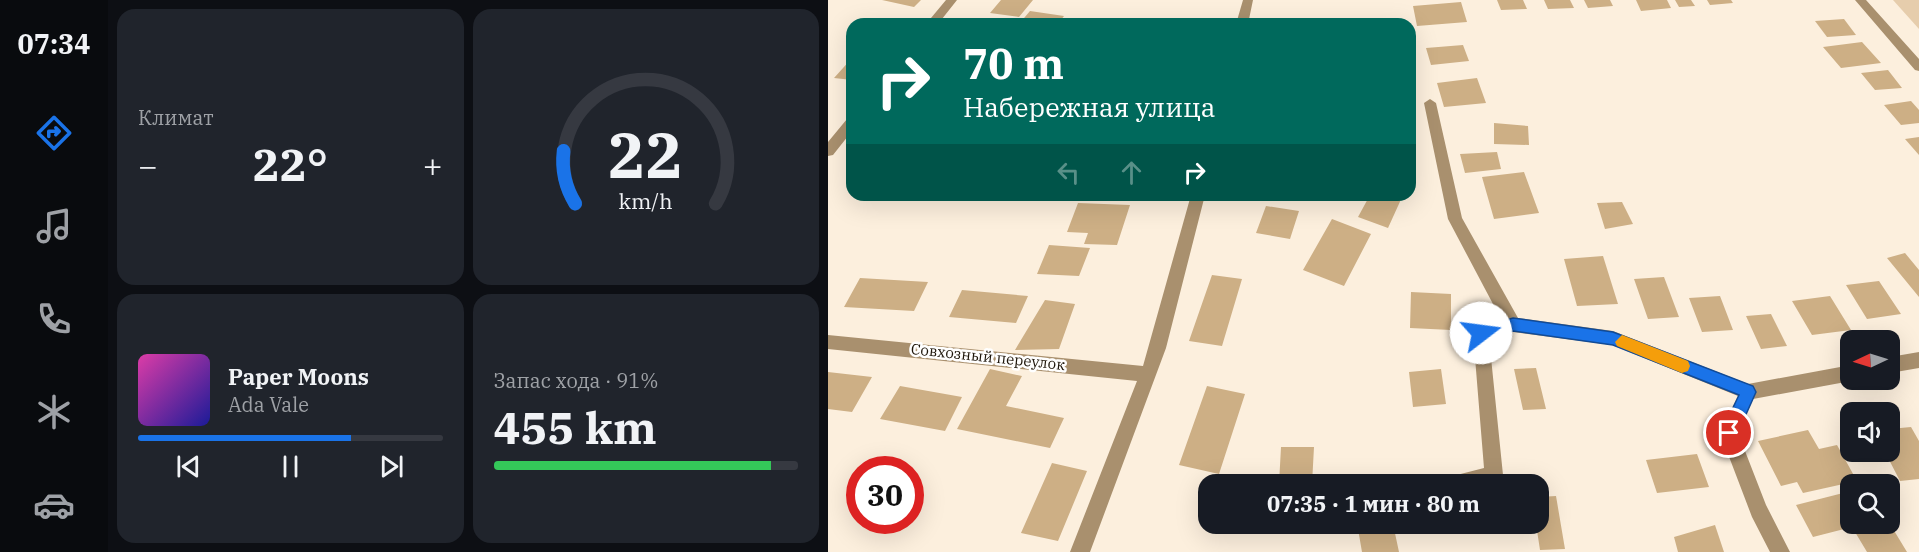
<!DOCTYPE html>
<html lang="ru">
<head>
<meta charset="utf-8">
<style>
  body { margin:0; font-family:"IBM Plex Serif",serif; background:#20242c; color:#f1f3f6; height:100vh; display:flex; flex-direction:column; font-size:22px; white-space:nowrap }
  * { box-sizing:border-box; margin:0 }
  p { font-size:20px; color:#9ea1a6 }
  .icon { flex:none; width:33px; height:33px; fill:none; stroke:currentColor; stroke-width:2; stroke-linecap:round; stroke-linejoin:round }
  .map { position:relative; flex:1; overflow:hidden }
  .drawer { display:flex; flex-direction:column; gap:9px; padding:9px; background:#0d0f14; width:720px }
  .drawer>* { flex:none }
  .banner { position:absolute; left:18px; top:18px; width:570px; height:183px; border-radius:18px; box-shadow:0 6px 24px #0002; background:#00695c; color:#fff; overflow:hidden }
  .needle { width:39px; rotate:266deg }
  .buttons { position:absolute; left:1012px; top:330px; display:grid; gap:12px }
  .buttons a { display:grid; place-items:center; width:60px; height:60px; border-radius:12px; background:#171b24; box-shadow:0 6px 24px #0002; font-size:30px }
  .speed { position:absolute; left:18px; top:456px; display:flex; gap:12px; font-size:30px; font-weight:700; text-align:center }
  .speed>* { display:grid; place-content:center; width:78px; height:78px; border-radius:50%; background:#171b24; box-shadow:0 6px 24px #0002; line-height:1 }
  .speed .limit { border:9px solid #d22; background:#fff; color:#111 }
  .pin { position:absolute; display:grid; place-items:center; width:51px; height:51px; color:#fff; margin:-26px; border:3px solid #fff; border-radius:50%; box-shadow:0 2px 6px #0007 }
  .me { position:absolute; width:66px; margin:-33px; rotate:75deg; stroke-linejoin:round; filter:drop-shadow(0 0 4px #0008) }
  .turn { display:flex; align-items:center; gap:21px; height:126px; padding:0 18px; font-size:27px }
  .turn .icon { width:78px; height:78px; stroke-width:2.5 }
  .turn b { display:block; font-size:42px; line-height:51px }
  .lanes { display:flex; align-items:center; height:57px; padding:0 18px; background:#0003; justify-content:center; gap:30px; direction:ltr }
  .lanes .off { opacity:.35 }
  .big { font-size:45px; font-weight:700; line-height:1.1 }
  .drawer .tile { flex:1; display:flex; flex-direction:column; justify-content:center; gap:9px; min-width:0; padding:0 21px; border-radius:18px; background:#20242c }
  .drawer .dial { align-items:center; gap:0 }
  .dial svg { height:156px; overflow:visible; fill:none; stroke:#363941; stroke-width:7; stroke-linecap:round; text-anchor:middle }
  .dial text { fill:#f1f3f6; stroke:none }
  .song { display:flex; align-items:center; gap:18px }
  .cover { width:72px; height:72px; border-radius:9px; background:linear-gradient(135deg,hsl(320 70% 55%),hsl(240 70% 35%)) }
  .played { height:6px; border-radius:3px; background:linear-gradient(90deg,#1a73e8 70%,#363941 70%) }
  .keys { display:flex; justify-content:space-around; direction:ltr }
  .heat { display:flex; justify-content:space-between; align-items:center; font-size:33px; direction:ltr }
  .charge { height:9px; border-radius:4px; background:linear-gradient(90deg,#34c759 91%,#363941 0) }
  .drawer .tiles { flex:1; display:grid; gap:9px; grid-template-columns:repeat(2,1fr) }
  .trip { position:absolute; left:370px; top:474px; width:351px; height:60px; border-radius:18px; background:#171b24; box-shadow:0 6px 24px #0002; font-weight:700; line-height:60px; text-align:center }
  main { display:flex; flex:1; min-height:0 }
  .tab-bar { display:flex; flex-direction:column; width:108px; justify-content:space-around; align-items:center; background:#090b0e; color:#9ea1a6 }
  .tab-bar .icon { width:42px; height:42px }
  .tab-bar .current { color:#1a73e8 }
  .tab-bar b { font-size:27px; color:#f1f3f6 }
  .map>svg:first-child { display:block }
</style>
</head>
<body>
<main>
<nav class="tab-bar">
<b>07:34</b>
<svg class="icon current" aria-label="directions" viewBox="0 0 24 24"><path d="M12 3l9 9-9 9-9-9zM9 14v-3h6M13 9l2 2-2 2"/></svg>
<svg class="icon" aria-label="music" viewBox="0 0 24 24"><path d="M9 18V5l10-2v13"/><circle cx="6" cy="18" r="3"/><circle cx="16" cy="16" r="3"/></svg>
<svg class="icon" aria-label="phone" viewBox="0 0 24 24"><path d="M5 4h4l2 5-3 2q2 4 5 5l2-3 5 2v4C11 20 4 13 5 4z"/></svg>
<svg class="icon" aria-label="climate" viewBox="0 0 24 24"><path d="M12 3v18M4 7l16 10M4 17L20 7"/></svg>
<svg class="icon" aria-label="car" viewBox="0 0 24 24"><path d="M5 17H2v-5l4-1 3-4h7l3 4 3 1v5h-3M9 17h6M6 11h13"/><circle cx="7" cy="17" r="2"/><circle cx="17" cy="17" r="2"/></svg>
</nav>
<section class="drawer">
<div class="tiles">
<div class="tile"><p>Климат</p>
<div class="heat"><a>−</a><b class="big">22°</b><a>+</a></div>
</div>
<div class="tile dial"><svg viewBox="0 0 100 80">
<path d="M14 69A42 42 0 1 1 86 69"/>
<path d="M14 69A42 42 0 0 1 8 42" stroke="#1a73e8"/>
<text x="50" y="56" font-size="32" font-weight="700">22</text>
<text x="50" y="72" font-size="11">km/h</text>
</svg></div>
<div class="tile">
<div class="song"><i class="cover"></i><div><b>Paper Moons</b><p>Ada Vale</p></div></div>
<div class="played"></div>
<div class="keys"><svg class="icon" aria-label="previous" viewBox="0 0 24 24"><path d="M18 5L8 12l10 7zM5 5v14"/></svg><svg class="icon" aria-label="pause" viewBox="0 0 24 24"><path d="M8 5v14M16 5v14"/></svg><svg class="icon" aria-label="next" viewBox="0 0 24 24"><path d="M6 5l10 7-10 7zM19 5v14"/></svg></div>
</div>
<div class="tile"><p>Запас хода · 91%</p><b class="big">455 km</b><div class="charge"></div></div>
</div>
</section>
<div class="map">
<svg width="1091" height="552" viewBox="0 0 1091 552">
  <rect width="100%" height="100%" fill="#fcefdd"/>
  <path fill="#e6cdac" d="M1065,0H1091V29Z"/>
  <path fill="#cdaf85" d="M54,0H93L86,7Z
    M173,0H205L191,17L162,13Z
    M669,0H695L699,9L673,10Z
    M716,0H742L746,8L720,9Z
    M756,0H782L785,6L760,8Z
    M808,0H839L843,8L813,11Z
    M847,0H863L867,6L851,7Z
    M879,0H903L905,3L882,5Z
    M633,2L639,22L589,26L585,6Z
    M202,11L236,16L230,24H191Z
    M1016,19L1028,35L999,37L987,21Z
    M1034,42L1053,63L1013,68L995,47Z
    M635,45L641,61L603,65L598,48Z
    M24,58V80L6,78Z
    M1060,70L1074,88L1047,90L1033,73Z
    M649,78L658,103L616,107L609,83Z
    M1083,101L1091,110V123L1073,125L1056,105Z
    M666,123L700,126L701,145L666,144Z
    M1091,137V155L1077,139Z
    M669,152L673,169L637,173L632,154Z
    M696,172L711,213L666,219L654,177Z
    M542,195H575L560,228L530,217Z
    M794,202L805,224L777,229L769,203Z
    M250,203L302,205L289,245L256,244L260,233L239,232Z
    M438,206L471,211L462,239L428,233Z
    M504,219L543,234L516,286L475,270Z
    M221,245L262,248L251,276L209,274Z
    M1077,253L1091,270V297L1059,258Z
    M775,256L790,304L749,306L736,259Z
    M384,275L414,279L394,346L361,341Z
    M836,277L851,317L820,319L806,279Z
    M32,278L100,282L86,311L16,307Z
    M1051,281L1073,314L1039,319L1018,285Z
    M134,290L200,296L188,323L121,317Z
    M583,292L623,294V330L582,328Z
    M892,296L905,330L874,332L861,298Z
    M1002,296L1023,330L984,335L964,301Z
    M217,300L247,304L231,349L187,350Z
    M943,314L959,346L933,349L918,316Z
    M708,368L718,409L695,410L686,369Z
    M162,369L194,376L178,406L236,418L222,448L129,429Z
    M613,369L618,404L585,407L581,372Z
    M0,372L44,377L24,412L0,409Z
    M72,386L134,397L117,431L52,419Z
    M379,386L417,394L391,474L351,465Z
    M1083,427L1091,441V479L1072,481L1057,452H1062V429Z
    M980,430L991,449L1009,445L1029,481L975,493L969,482L953,486L930,441Z
    M453,447H486L484,484H451Z
    M869,454L881,487L829,493L818,460Z
    M224,463L259,471L230,541L193,533Z
    M1023,491V524H1062L1079,552H1039L1024,527L985,537L968,505Z
    M728,496L737,549L712,550L708,524H711V497Z
    M555,524H565L571,552H534L530,529Z
    M887,525L896,552H850L846,537Z"/>
  <g fill="none" stroke-linecap="round" stroke-linejoin="round">
    <path fill="#a9906e" fill-rule="evenodd" d="M118,0H129L110,24H98Z
      M415,0H425L420,24H408Z
      M1027,0H1038L1091,59V71L1087,70Z
      M602,99L608,103L634,218L690,318L785,331L920,384L1023,365V380H1026L1023,381L925,399L910,433L938,505L962,552H942L924,517L892,433L910,396L784,345L685,332L661,338L675,475L672,481L663,484H614L617,478L656,468L645,333L647,328L674,321L620,219L596,103Z
      M24,117V131L5,155L0,156V142L19,119Z
      M363,195H377L338,348L262,552H242L309,381L0,349V335L315,366Z
      M1091,352V368L1062,373V357Z"/>
  </g>
  <path fill="#1a73e8" stroke="#114b97" stroke-width="1.5" d="M685,318L785,332L925,386L928,392L907,439L901,441L895,439L893,433L911,395L785,345L685,331L653,340L648,338L646,333L648,329Z"/>
  <path fill="#f59e0b" d="M794,335L860,361L862,366L860,371L854,373L789,346L787,342Z"/>
  <g text-anchor="middle" stroke-width="5" stroke-linejoin="round" paint-order="stroke">
    <g font-size="15" fill="#1c1409" stroke="#fff">
      <text transform="translate(160 357) rotate(6)" y="5">Совхозный переулок</text>
    </g>
  </g>
</svg>
<div class="buttons">
<a><svg class="needle" viewBox="-14 -14 28 28"><path d="M0-13l5 13h-10z" fill="#e53935"/><path d="M0 13l5-13h-10z" fill="#9ea1a6"/></svg></a>
<a><svg class="icon" aria-label="sound" viewBox="0 0 24 24"><path d="M4 9h4l5-4v14l-5-4H4zM17 9q2 3 0 6"/></svg></a>
<a><svg class="icon" aria-label="search" viewBox="0 0 24 24"><circle cx="10" cy="10" r="6"/><path d="M15 15l6 6"/></svg></a>
</div>
<div class="speed"><div class="limit">30</div></div>
<div class="pin" style="left:901px;top:433px;background:#d93025"><svg class="icon" aria-label="arrive" viewBox="0 0 24 24"><path d="M6 21V4h12l-3 4 3 4H6"/></svg></div>
<svg class="me" style="left:653px;top:333px" viewBox="-20 -20 40 40"><circle r="19" fill="#fff"/><path d="M0-13L10 11 0 6-10 11z" fill="#1a73e8"/></svg>
<div class="trip">07:35 · 1 мин · 80 m</div>
<div class="banner">
<div class="turn"><svg class="icon" aria-label="right" viewBox="0 0 24 24"><path d="M7 20v-9h11M14 6l5 5-5 5"/></svg><div><b>70 m</b>Набережная улица</div></div>
<div class="lanes"><svg class="icon off" aria-label="left" viewBox="0 0 24 24"><path d="M17 20v-9H6M10 6l-5 5 5 5"/></svg><svg class="icon off" aria-label="ahead" viewBox="0 0 24 24"><path d="M12 20V5M6 11l6-6 6 6"/></svg><svg class="icon" aria-label="right" viewBox="0 0 24 24"><path d="M7 20v-9h11M14 6l5 5-5 5"/></svg></div>
</div>
</div>
</main>
</body>
</html>
